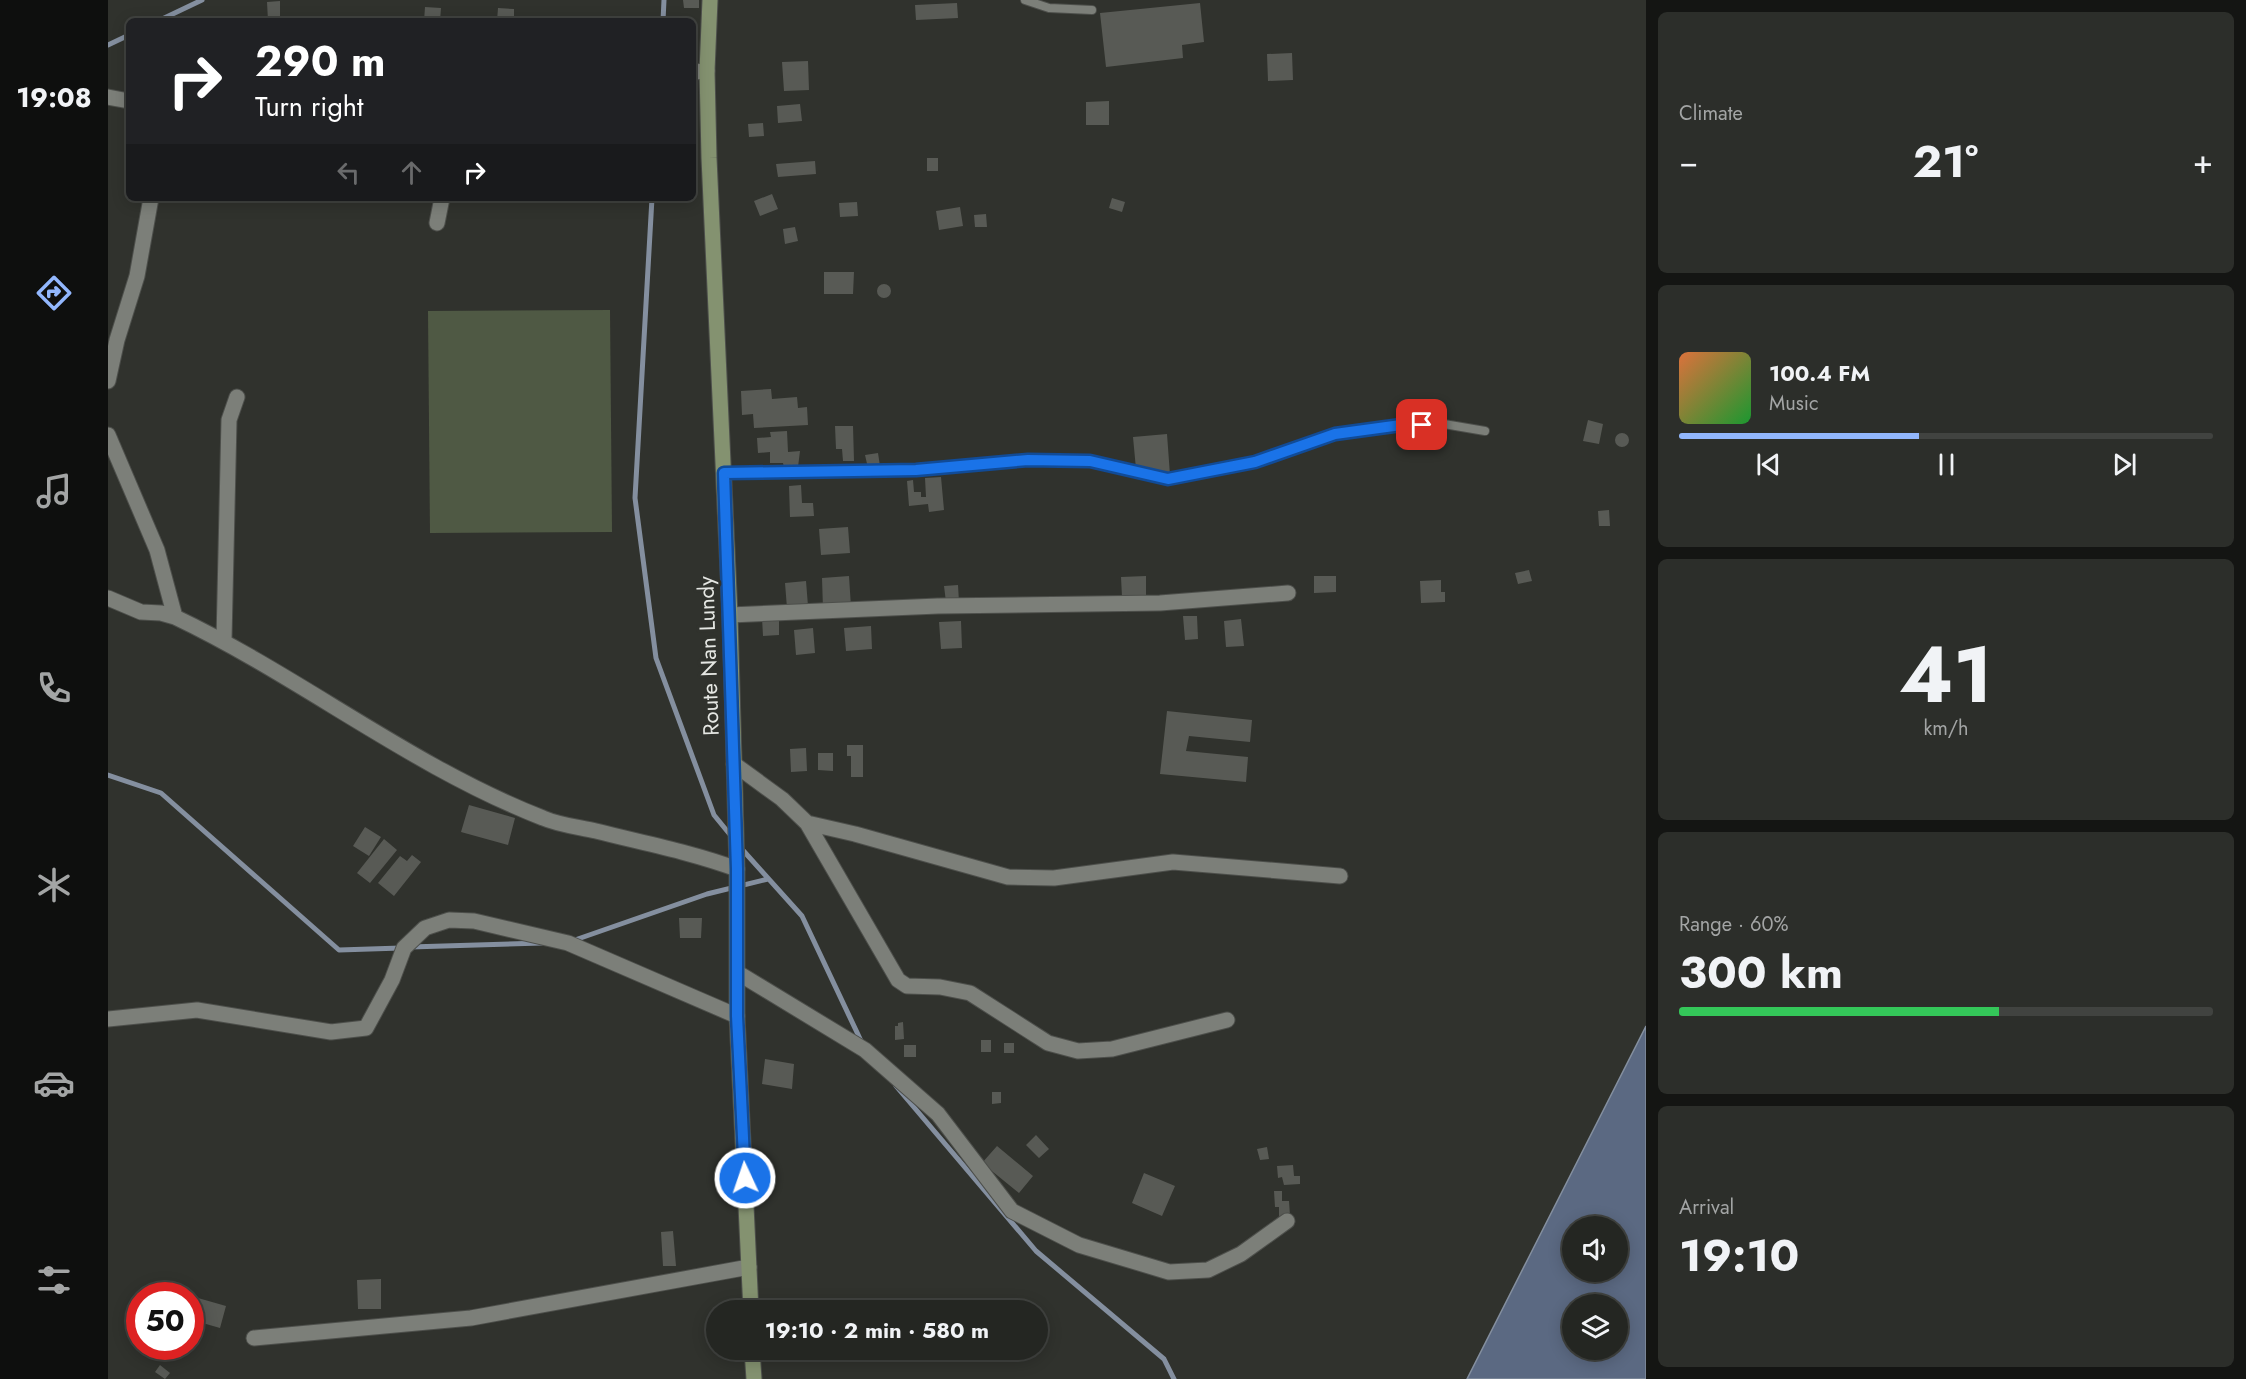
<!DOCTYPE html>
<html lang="en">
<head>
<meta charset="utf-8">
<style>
  body { margin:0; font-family:Jost,sans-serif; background:#2c2e2a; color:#f1f3f6; height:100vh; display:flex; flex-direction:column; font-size:22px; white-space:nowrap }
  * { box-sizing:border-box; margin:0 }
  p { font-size:20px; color:#a3a5a5 }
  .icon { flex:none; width:33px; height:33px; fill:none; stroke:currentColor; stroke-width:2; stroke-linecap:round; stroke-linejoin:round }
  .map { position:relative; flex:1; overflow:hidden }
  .side { display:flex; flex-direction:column; gap:12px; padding:12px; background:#141513; width:600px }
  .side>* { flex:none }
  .guide { position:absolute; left:18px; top:18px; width:570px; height:183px; border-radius:9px; box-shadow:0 3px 15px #0003,0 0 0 2px #414340; background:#202124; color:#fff; overflow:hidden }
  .tools { position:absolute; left:1454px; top:1216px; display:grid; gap:12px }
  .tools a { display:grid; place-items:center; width:66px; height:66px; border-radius:50%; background:#242622; box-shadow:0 3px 15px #0003,0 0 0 2px #414340; font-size:30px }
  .speed { position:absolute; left:18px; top:1282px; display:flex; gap:12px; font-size:30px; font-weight:700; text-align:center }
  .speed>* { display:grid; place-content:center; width:78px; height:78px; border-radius:50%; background:#242622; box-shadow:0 3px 15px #0003,0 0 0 2px #414340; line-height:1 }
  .speed .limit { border:9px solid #d22; background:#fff; color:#111 }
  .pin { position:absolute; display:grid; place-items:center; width:51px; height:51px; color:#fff; margin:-26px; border-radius:12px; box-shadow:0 3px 9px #0006 }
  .me { position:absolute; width:66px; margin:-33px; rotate:357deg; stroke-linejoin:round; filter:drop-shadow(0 0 4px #0008) }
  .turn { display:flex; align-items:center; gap:21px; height:126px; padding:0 30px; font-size:27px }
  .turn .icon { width:78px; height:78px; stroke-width:2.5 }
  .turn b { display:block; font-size:42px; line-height:51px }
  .lanes { display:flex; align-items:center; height:57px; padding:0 30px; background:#0003; justify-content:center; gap:30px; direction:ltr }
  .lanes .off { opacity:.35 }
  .big { font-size:45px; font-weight:700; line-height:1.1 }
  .side .card { flex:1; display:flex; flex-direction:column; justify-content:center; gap:9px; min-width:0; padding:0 21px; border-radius:9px; background:#2c2e2a }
  .side .dial { align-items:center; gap:0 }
  .dial b { font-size:78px; line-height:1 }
  .song { display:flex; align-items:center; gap:18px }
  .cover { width:72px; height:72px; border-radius:9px; background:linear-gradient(135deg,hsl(20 70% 55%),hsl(130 70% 35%)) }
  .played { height:6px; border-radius:3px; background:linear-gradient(90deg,#92b7fd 45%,#414340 45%) }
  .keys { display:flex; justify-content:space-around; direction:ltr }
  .heat { display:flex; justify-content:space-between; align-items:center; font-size:33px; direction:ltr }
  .charge { height:9px; border-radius:4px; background:linear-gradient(90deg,#34c759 60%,#414340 0) }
  .trip { position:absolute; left:598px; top:1300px; width:342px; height:60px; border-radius:30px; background:#242622; box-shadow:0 3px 15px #0003,0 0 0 2px #414340; font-weight:700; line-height:60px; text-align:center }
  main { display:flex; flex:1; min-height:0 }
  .dock { display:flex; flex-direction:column; width:108px; justify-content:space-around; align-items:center; background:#0e0f0e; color:#a3a5a5 }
  .dock .icon { width:42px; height:42px }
  .dock .selected { color:#92b7fd }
  .dock b { font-size:27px; color:#f1f3f6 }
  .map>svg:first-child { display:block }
</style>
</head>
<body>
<main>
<nav class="dock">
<b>19:08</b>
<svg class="icon selected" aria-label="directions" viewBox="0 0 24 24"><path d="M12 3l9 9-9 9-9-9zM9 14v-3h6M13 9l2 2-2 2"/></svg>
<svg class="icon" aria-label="music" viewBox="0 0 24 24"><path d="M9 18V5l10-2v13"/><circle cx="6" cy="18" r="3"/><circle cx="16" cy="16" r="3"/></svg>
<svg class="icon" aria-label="phone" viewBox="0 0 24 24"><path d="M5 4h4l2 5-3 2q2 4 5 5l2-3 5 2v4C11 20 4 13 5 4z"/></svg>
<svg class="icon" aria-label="climate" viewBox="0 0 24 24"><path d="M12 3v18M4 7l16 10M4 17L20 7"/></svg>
<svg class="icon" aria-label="car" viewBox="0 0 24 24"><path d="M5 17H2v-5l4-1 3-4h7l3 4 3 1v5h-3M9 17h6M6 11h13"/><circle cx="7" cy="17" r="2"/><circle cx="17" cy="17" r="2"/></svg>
<svg class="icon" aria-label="filters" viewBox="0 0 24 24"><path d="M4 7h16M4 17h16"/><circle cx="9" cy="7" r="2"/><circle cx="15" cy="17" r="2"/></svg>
</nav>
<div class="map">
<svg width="1538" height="1379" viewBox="0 0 1538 1379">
  <rect width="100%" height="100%" fill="#30322d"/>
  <path fill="#4f5944" d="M502,310L504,532L322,533L320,311Z"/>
  <path fill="#5b6982" stroke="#848f9f" stroke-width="1.5" fill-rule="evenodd" d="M1538,1026V1379H1359ZM1464,1227H1509V1272H1464ZM1464,1305H1509V1350H1464Z"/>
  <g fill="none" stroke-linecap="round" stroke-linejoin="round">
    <path stroke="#848f9f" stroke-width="5" d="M50,21L94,0
      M555,21L556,0
      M0,45L21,35
      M544,198L527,498L548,658L606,815L624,837
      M0,775L53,793L231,950L293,948
      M632,847L694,916L754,1043
      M464,941L599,894L660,879
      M302,947L434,943
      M788,1086L928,1251L1056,1359L1066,1379"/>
  </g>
  <path fill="#585a55" d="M575,0H591V8H576Z
    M172,1V21H160L159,2Z
    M849,3L850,18L808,20L807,5Z
    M1092,3L1096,42L1074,45L1075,58L998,67L992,13Z
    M317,7L333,8L332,21H316Z
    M390,8L406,9V21H389Z
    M1184,53L1185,80L1160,81L1159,54Z
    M700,61L701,90L676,91L674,62Z
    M1001,101V125H978V102Z
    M692,104L694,121L670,123L669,106Z
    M655,123L656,136L641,137L640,124Z
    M819,158H830V171H819Z
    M707,161L708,174L670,177L668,164Z
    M664,194L670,209L652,216L646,201Z
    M1004,198L1017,202L1014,212L1001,208Z
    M749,202L750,216L732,217L731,203Z
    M852,207L855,226L831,230L828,211Z
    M878,214L879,227H867L866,215Z
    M687,227L690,241L677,244L675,229Z
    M716,272H746L745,294H716Z
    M769 291a7 7 0 1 1 14 0a7 7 0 1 1-14 0Z
    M663,389L664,399L689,397L690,408L699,407L700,425L646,428L645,414L634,415L633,391Z
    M1480,420L1495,424L1491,444L1475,441Z
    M727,426H745L746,461H735L734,449H728Z
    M679,431L680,452L692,451L690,467H676L675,463H662V452L650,453L649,438L663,437L662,432Z
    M1507 440a7 7 0 1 1 14 0a7 7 0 1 1-14 0Z
    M1059,434L1062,475L1028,469L1025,437Z
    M770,453L772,466L760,468L757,455Z
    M833,477L836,510L821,512L820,504L801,506L799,481L805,480L806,492H813V497H818L817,478Z
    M693,485L694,503H705L706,516L682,517L681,486Z
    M1501,510L1502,526H1491L1490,511Z
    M740,527L742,553L713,555L711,529Z
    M1421,570L1424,581L1410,584L1407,573Z
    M741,576L743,607L715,609L714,578Z
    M1038,576V597H1014L1013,577Z
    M1206,576H1228V592L1206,593Z
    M1333,580V592H1337V602L1313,603L1312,581Z
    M698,581L700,606L679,608L677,583Z
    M850,585L851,602H838L836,586Z
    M1075,616H1089L1090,639L1077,640Z
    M671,617V635L655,636L654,618Z
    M1133,619L1136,646L1118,647L1116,621Z
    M853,621L854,648L833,649L831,622Z
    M763,626L764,649L738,651L736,628Z
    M705,628L707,653L688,655L686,630Z
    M1059,711L1144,720L1142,742L1081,736L1078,751L1140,757L1138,782L1052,774Z
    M739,745H755V777H743V756H739Z
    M698,748L699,771L683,772L682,749Z
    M710,753H725V771L710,770Z
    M361,805L407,818L400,845L353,832Z
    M257,827L273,837L261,856L245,846Z
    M276,839L289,850L262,883L249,873Z
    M304,855L313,862L286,896L270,883L292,856L299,861Z
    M571,918H594L593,938H572Z
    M795,1022L796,1039L787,1040V1026H790V1023Z
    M873,1040H883V1052H873Z
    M896,1043H906V1053H896Z
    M796,1045H808V1057H796Z
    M657,1059L686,1064L684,1089L654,1084Z
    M884,1092H893V1103L884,1104Z
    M928,1135L941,1149L931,1158L918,1145Z
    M889,1146L925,1176L911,1193L874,1163Z
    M1159,1147L1161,1159L1152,1160L1149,1149Z
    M1185,1165L1186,1176H1192V1184L1176,1185L1174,1177L1170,1178L1169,1166Z
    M1036,1173L1067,1186L1054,1216L1024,1203Z
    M1166,1191H1174V1201H1181L1182,1216L1171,1217V1207H1167Z
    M565,1231L568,1266H555L553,1232Z
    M273,1279V1309H250L249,1280Z
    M90,1298L118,1306L112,1328L84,1320Z
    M52,1365L62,1373L57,1379L47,1372Z"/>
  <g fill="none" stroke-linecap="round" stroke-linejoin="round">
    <defs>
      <path id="service" d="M917,0L941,8L984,10
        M616,473L808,470L920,460L982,461L1060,479L1147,462L1227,434L1293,425L1336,424L1377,431"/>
      <path id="minor" d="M585,72L599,71
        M0,97L21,101
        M329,223L334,198
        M0,381L9,340L29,276L43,198
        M0,435L49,550L67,617C193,677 304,767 435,818C451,825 470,827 488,831C535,843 583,852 629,869
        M0,598L33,612L53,613L67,617
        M622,615L830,606L1052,603L1180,593
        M116,640L121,420L129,397
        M626,764L674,799L699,823L790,980L799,986L832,987L862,993L940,1043L970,1051L1004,1049L1119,1020
        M699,823L747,834L900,877L946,878L1065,862L1232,876
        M630,973L757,1050L830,1114L904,1211L971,1245L1061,1272L1100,1270L1133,1254L1179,1221
        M0,1019L89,1010L223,1032L258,1028L284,980L296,948L317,928L341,920L366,921L460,943L629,1016
        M146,1338L363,1318L641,1267"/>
      <path id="secondary" d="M602,0L599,71L601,158L622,615L629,869V1016L643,1311
        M644,1350L646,1379"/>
    </defs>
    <use href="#service" stroke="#4d4f4b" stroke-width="10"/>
    <use href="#minor" stroke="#4d4f4b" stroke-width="17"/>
    <use href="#secondary" stroke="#4d4f4b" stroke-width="17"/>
    <use href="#service" stroke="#7c7f79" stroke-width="8"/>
    <use href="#minor" stroke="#7c7f79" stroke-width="15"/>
    <use href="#secondary" stroke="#849270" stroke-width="15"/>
  </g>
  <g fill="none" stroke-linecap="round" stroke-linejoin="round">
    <defs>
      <path id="route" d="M637,1178L629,1016V869L616,473L808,470L920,460L982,461L1060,479L1147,462L1227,434L1293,425H1314"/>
    </defs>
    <use href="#route" stroke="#114b97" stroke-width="15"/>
    <use href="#route" stroke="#1a73e8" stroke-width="10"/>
  </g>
  <g text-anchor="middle" stroke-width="6" stroke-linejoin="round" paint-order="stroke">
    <g font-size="22" fill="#e5e7e3" stroke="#30322d">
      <text transform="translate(600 656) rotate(-92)" y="8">Route Nan Lundy</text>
    </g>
  </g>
</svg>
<div class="tools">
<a><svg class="icon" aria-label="sound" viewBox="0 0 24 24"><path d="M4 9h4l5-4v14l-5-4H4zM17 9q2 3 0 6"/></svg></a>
<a><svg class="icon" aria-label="layers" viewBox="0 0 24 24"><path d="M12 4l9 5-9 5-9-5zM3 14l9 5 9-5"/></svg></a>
</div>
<div class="speed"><div class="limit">50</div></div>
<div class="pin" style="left:1314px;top:425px;background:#d93025"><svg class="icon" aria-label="arrive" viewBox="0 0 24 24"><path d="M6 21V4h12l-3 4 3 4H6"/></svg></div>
<svg class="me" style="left:637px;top:1178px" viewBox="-20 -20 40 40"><circle r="17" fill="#1a73e8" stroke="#fff" stroke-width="3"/><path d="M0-11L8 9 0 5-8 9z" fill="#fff"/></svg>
<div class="trip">19:10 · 2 min · 580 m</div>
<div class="guide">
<div class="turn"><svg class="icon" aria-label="right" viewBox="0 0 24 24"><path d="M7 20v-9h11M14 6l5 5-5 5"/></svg><div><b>290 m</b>Turn right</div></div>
<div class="lanes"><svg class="icon off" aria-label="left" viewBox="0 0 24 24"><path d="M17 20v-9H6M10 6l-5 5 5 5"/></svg><svg class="icon off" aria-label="ahead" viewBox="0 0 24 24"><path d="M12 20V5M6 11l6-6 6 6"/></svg><svg class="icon" aria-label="right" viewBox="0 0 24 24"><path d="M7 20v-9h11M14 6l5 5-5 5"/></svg></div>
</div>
</div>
<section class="side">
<div class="card"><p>Climate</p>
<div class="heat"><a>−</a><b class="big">21°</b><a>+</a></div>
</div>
<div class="card">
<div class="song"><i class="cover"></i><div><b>100.4 FM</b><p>Music</p></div></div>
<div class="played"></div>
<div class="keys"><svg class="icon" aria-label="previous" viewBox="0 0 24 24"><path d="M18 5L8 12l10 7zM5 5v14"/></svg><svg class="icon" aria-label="pause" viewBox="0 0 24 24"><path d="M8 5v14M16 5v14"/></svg><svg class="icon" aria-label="next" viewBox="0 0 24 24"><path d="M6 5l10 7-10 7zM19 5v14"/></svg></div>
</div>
<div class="card dial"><b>41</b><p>km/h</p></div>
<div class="card"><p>Range · 60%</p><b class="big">300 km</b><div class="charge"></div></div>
<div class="card"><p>Arrival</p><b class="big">19:10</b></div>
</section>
</main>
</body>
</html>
